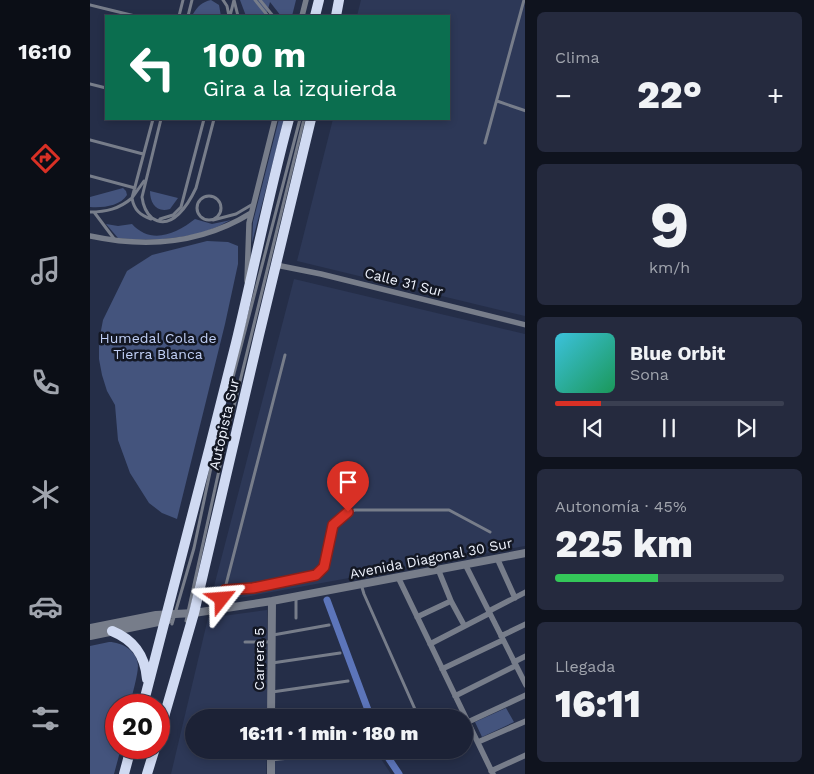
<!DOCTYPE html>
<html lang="es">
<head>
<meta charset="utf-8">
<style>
  body { margin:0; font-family:"Work Sans",sans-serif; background:#252a3e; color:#f1f3f6; height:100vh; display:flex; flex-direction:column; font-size:19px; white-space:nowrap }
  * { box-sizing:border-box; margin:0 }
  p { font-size:16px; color:#a0a4ad }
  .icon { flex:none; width:28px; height:28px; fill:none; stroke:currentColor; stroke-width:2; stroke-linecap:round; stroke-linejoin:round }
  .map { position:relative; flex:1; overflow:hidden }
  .side { display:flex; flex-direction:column; gap:12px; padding:12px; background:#0f131e; width:289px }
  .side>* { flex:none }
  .hud { position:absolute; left:15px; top:15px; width:345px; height:105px; border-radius:0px; box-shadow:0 2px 8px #0003,0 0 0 1px #3a3f51; background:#0b6e4f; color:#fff; overflow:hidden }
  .speed { position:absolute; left:15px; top:694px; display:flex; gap:10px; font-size:25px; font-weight:700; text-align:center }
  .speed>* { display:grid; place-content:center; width:65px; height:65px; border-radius:50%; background:#1c2236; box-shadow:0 2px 8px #0003,0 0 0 1px #3a3f51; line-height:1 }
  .speed .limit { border:8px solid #d22; background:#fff; color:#111 }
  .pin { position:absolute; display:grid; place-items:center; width:42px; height:42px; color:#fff; margin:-51px -21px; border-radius:50% 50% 50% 0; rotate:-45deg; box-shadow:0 0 5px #0007 }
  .pin .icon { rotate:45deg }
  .me { position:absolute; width:55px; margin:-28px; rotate:62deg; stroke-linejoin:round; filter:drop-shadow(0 0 4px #0008) }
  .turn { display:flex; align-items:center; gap:18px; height:105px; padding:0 15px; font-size:22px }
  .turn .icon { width:65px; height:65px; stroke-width:2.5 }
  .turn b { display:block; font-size:35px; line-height:42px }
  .big { font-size:38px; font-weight:800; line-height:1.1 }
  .side .tile { flex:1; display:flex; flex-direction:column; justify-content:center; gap:8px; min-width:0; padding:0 18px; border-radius:8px; background:#252a3e }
  .side .dial { align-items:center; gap:0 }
  .dial b { font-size:65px; line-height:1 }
  .song { display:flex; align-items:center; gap:15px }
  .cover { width:60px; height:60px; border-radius:8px; background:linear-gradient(135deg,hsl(190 70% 55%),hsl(150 70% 35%)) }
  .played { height:5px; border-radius:2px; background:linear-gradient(90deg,#d93025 20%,#3a3f51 20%) }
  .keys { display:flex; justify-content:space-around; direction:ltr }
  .heat { display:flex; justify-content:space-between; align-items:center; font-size:28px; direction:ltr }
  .charge { height:8px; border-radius:4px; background:linear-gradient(90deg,#34c759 45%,#3a3f51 0) }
  .trip { position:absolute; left:95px; top:709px; width:288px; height:50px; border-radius:25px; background:#1c2236; box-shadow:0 2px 8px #0003,0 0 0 1px #3a3f51; font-weight:800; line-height:50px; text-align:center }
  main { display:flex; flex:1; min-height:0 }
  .tabs { display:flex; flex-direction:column; width:90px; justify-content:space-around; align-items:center; background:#0b0e16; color:#a0a4ad }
  .tabs .icon { width:35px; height:35px }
  .tabs .on { color:#d93025 }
  .tabs b { font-size:22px; color:#f1f3f6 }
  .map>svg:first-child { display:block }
</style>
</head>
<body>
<main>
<nav class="tabs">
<b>16:10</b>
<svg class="icon on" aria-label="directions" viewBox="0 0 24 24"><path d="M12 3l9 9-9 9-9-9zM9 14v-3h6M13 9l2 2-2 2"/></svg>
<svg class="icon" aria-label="music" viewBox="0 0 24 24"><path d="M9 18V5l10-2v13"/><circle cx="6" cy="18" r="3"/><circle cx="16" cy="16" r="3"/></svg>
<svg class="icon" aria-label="phone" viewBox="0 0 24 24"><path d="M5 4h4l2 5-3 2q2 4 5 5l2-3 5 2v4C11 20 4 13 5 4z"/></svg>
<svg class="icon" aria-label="climate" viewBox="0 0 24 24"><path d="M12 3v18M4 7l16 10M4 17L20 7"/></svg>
<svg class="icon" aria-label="car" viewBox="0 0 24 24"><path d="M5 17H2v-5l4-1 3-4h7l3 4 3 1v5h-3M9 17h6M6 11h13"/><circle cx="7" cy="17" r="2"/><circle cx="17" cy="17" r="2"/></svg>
<svg class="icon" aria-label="filters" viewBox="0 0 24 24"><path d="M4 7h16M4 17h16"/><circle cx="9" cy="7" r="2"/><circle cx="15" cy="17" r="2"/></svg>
</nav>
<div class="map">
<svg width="436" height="774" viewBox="0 0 436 774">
  <rect width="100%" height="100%" fill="#252e48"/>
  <path fill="#2d3857" d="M271,0H435V316L207,261L243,119H359V16H267Z
    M204,279L435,334V546L138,600L121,598Z
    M177,610V717L104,718V750H177L176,774H81L118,618Z
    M268,750H285L301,774H185V761L251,752L250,754Z"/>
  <path fill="#44547d" d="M121,0L129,5L131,16H113L103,14C108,6 112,2 121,0Z
    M150,0H206L202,16H191L180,2L176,16H156Z
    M189,119H194L162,243L163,222Z
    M33,188L36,191L37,195C30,206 13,208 0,207V197Z
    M60,191L88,198L80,209C67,213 60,204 60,191Z
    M105,219L122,224L141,220C134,223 126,228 119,230C91,240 57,241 28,238L16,224L28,226L42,224C61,245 86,234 105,219Z
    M117,241L138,242L148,246V264L135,324L87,519L72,513L59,503L40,473L28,440L25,405L17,391L12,375L9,359V341L13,320L37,271L62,255Z
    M19,642C32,642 47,651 48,665C48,676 42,694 40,705H26V748H31L24,774H0V646Z
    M416,708L424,722L392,737L385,722Z"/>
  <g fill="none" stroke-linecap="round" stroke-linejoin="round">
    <path stroke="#5c75ba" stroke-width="7" d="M237,600L281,718
      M293,750L309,774"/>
    <path stroke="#777d8a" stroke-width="3" d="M133,0L137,6L139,16
      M144,0L148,16
      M165,0L178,16
      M170,0L183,16
      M0,5L45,16
      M89,16L93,0
      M98,16L102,0
      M140,16L144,0
      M0,84L16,88
      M407,101L436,111
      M71,119L52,197C53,205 55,212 62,218C82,232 99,203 106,188L124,119
      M0,140L53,154
      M395,143L434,0
      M0,176L45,188
      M54,181L42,198C44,210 50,215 61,219
      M107 208a12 12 0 1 1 24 0a12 12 0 1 1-24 0Z
      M0,212C16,212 29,209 42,198L63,119
      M4,212L25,240
      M70,219L83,215L91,207L114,119
      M123,220L146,214L163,204
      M142,381L210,119
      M271,584L274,594L328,716
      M135,590L163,588L226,575L235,567L243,525L258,512L265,510H359L400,532
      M130,608L195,355
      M206,618V597
      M96,621L135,443L214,119
      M82,624L104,548L130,425
      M183,635L239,625
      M155,642H181
      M182,663L250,653
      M182,692L258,681
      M228,718L271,711
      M181,760L236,754"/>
    <path stroke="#777d8a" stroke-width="5.5" d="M212,16L216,0
      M0,236C56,248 111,244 161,213
      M186,265L231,274L436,325
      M157,281L159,223L185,119
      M407,558L425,598
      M375,564L436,685
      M348,569L361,601L374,625
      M308,577L403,774
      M399,611L436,592
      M327,617L361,601
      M411,636L436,624
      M340,644L400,613
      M424,662L436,656
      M352,669L413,640
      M365,696L425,666
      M378,722L436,695
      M388,742L436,721
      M401,771L436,755"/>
    <path stroke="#777d8a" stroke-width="8" d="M0,628L66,615L104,613L182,601L436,553
      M0,636L78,620
      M181,718L182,601
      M181,774V750"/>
    <path stroke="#d0daf2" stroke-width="10" d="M225,16L229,0
      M246,16L249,0
      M22,631C44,640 55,655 57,679
      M53,705C84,585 116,464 146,343C164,268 179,193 199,119
      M69,734L104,613L169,335L221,119
      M34,774L41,748
      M57,774L65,748"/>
  </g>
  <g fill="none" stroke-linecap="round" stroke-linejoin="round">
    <defs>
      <path id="route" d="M132,599L135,590L163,588L226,575L234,567L243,525L258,512"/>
    </defs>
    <use href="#route" stroke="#8d1f18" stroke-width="12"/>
    <use href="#route" stroke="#d93025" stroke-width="9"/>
  </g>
  <g text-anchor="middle" stroke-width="5" stroke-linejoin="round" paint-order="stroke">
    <g font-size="14" fill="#eff3fd" stroke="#131723">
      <text transform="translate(314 282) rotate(14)" y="5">Calle 31 Sur</text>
      <text transform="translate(134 424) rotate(-77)" y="5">Autopista Sur</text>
      <text transform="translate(341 558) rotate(-11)" y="5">Avenida Diagonal 30 Sur</text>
      <text transform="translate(169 659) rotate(-90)" y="5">Carrera 5</text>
    </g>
    <g font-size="14" fill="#c1d0f7" stroke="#131723">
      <text x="68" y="343">Humedal Cola de<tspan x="68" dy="16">Tierra Blanca</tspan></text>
    </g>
  </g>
</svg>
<div class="speed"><div class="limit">20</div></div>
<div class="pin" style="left:258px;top:512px;background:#d93025"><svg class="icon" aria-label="arrive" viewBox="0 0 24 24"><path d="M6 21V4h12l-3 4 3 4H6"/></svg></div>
<svg class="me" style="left:132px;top:599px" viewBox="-20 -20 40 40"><path d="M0-17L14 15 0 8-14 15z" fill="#d93025" stroke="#fff" stroke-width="4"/></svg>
<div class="trip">16:11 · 1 min · 180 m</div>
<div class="hud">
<div class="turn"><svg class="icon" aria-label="left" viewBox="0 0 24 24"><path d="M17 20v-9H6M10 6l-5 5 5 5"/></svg><div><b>100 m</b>Gira a la izquierda</div></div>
</div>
</div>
<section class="side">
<div class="tile"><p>Clima</p>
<div class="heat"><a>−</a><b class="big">22°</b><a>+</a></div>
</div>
<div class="tile dial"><b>9</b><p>km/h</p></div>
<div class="tile">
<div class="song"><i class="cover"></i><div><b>Blue Orbit</b><p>Sona</p></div></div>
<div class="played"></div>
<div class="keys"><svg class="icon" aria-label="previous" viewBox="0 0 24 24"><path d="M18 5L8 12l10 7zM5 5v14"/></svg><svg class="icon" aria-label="pause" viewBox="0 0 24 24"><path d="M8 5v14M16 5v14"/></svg><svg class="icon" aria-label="next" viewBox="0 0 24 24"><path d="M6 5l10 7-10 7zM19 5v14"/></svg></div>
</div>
<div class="tile"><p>Autonomía · 45%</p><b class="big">225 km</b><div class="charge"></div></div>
<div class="tile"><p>Llegada</p><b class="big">16:11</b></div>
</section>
</main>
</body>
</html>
